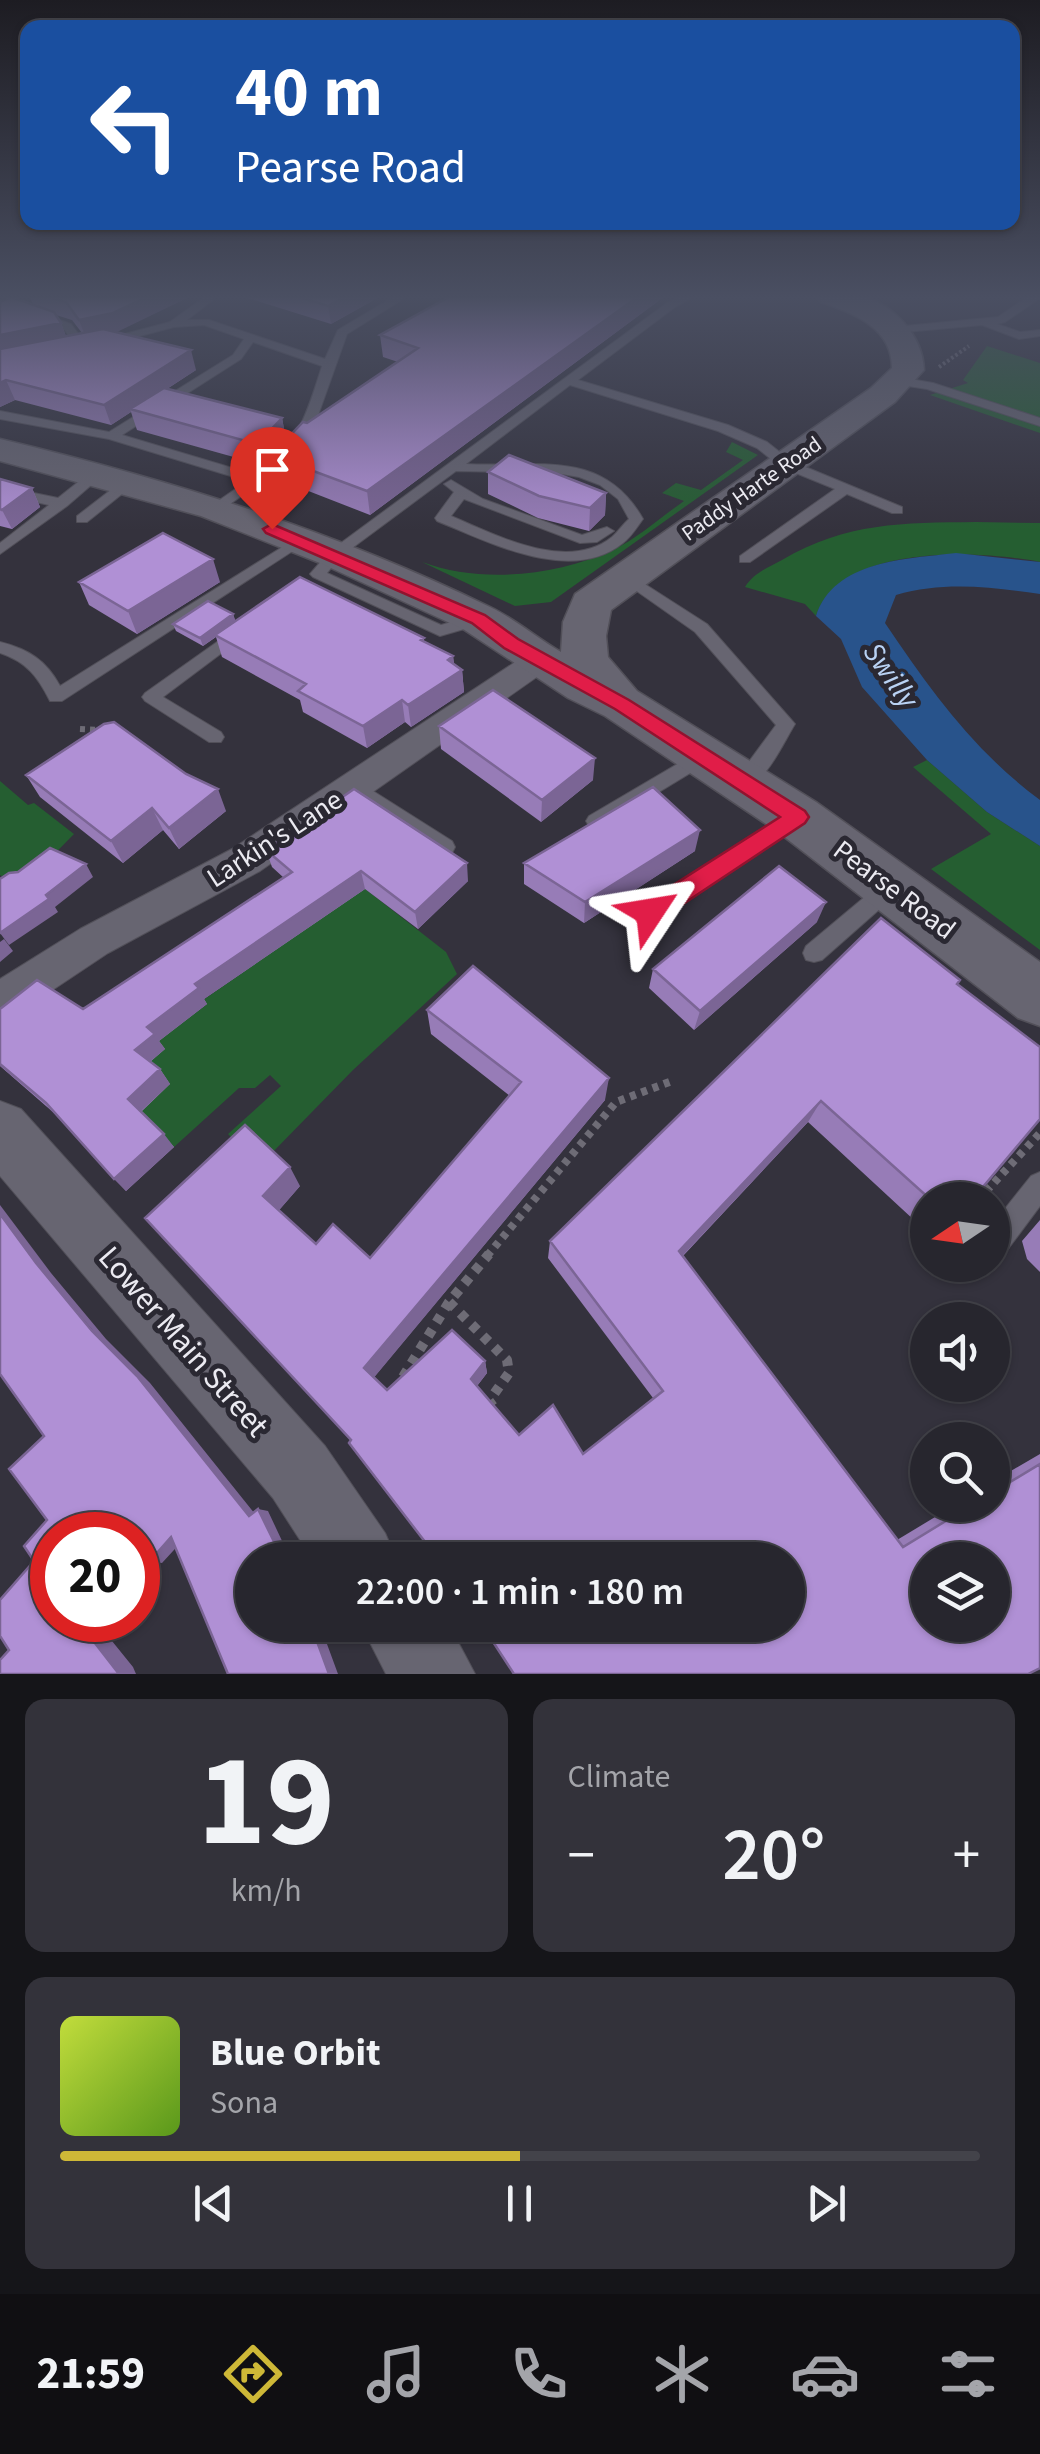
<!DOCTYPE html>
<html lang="en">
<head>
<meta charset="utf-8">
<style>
  body { margin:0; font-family:"Source Sans 3",sans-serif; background:#33323a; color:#f1f3f6; height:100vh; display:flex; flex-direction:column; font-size:38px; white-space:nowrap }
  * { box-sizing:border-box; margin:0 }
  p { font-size:32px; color:#a4a5aa }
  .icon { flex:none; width:55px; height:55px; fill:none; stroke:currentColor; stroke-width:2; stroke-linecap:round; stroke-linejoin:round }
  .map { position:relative; height:1674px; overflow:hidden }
  .details { display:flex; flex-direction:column; gap:25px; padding:25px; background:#151519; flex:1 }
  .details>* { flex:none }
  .top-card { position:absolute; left:20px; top:20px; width:1000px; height:210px; border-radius:20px; box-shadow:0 2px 8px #0004,0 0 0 2px #43434a; background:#1a4fa0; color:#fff; overflow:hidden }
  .needle { width:65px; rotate:257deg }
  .buttons { position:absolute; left:910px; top:1182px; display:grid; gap:20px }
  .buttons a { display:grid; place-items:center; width:100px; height:100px; border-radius:50%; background:#27262e; box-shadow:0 2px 8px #0004,0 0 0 2px #43434a; font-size:50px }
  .speed { position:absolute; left:30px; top:1512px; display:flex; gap:20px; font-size:50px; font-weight:700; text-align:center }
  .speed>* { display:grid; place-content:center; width:130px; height:130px; border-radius:50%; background:#27262e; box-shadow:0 2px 8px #0004,0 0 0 2px #43434a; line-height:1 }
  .speed .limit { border:15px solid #d22; background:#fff; color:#111 }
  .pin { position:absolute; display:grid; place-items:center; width:85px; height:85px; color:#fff; margin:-102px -42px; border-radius:50% 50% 50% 0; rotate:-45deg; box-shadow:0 0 10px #0007 }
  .pin .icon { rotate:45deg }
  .me { position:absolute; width:110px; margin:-55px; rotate:57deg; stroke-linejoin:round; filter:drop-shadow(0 0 8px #0008) }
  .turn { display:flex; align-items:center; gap:35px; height:210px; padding:0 50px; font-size:45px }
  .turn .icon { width:130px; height:130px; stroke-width:2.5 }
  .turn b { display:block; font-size:70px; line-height:85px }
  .big { font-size:75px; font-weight:600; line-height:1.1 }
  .details .card { flex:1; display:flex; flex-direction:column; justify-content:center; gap:15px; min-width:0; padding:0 35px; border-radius:20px; background:#33323a }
  .details .dial { align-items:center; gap:0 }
  .dial b { font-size:130px; line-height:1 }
  .song { display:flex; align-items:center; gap:30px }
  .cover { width:120px; height:120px; border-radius:15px; background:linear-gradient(135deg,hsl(70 70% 55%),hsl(90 70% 35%)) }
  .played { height:10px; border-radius:5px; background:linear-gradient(90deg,#ceb837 50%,#43434a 50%) }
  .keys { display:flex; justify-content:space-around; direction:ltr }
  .heat { display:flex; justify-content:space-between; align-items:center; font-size:55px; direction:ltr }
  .details .tiles { flex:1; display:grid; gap:25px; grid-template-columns:1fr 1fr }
  .card:last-child { grid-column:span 2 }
  .trip { position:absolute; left:235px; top:1542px; width:570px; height:100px; border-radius:50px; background:#27262e; box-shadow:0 2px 8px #0004,0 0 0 2px #43434a; font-weight:600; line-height:100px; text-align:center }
  .tab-bar { display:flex; height:160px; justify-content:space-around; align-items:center; background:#100f12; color:#a4a5aa }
  .tab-bar .icon { width:70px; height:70px }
  .tab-bar .selected { color:#ceb837 }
  .tab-bar b { font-size:45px; color:#f1f3f6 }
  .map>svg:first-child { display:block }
</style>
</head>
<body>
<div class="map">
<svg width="1040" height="1674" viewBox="0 0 1040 1674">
  <rect width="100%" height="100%" fill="#34323d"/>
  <path fill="#255e31" d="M987,346L1040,363V433L930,395L968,383L963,380Z
    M732,442L758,455L551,602L515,606L422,562C482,584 555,576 613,550C638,538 661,517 684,501L662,493L676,483L701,490L743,460L726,452Z
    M976,522L1040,523V562C980,550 840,543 816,616L805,604L745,587C754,573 767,568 782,560C847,522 902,523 976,522Z
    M927,760L987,812L1040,846V950L931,869L991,834L913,767Z
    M0,781L28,805L34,803L74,834L21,888L0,875Z
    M364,888L446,952L457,974L353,1070L268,1157L240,1146L228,1134L281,1086L270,1075L255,1088H239L174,1147L139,1113L169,1084L146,1065L157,1042L207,1004L203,1000Z"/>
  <path fill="#28538b" d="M956,553L1040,562V594C991,587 944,581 896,595L885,623C930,690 975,752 1040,800V846L987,812L927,760L862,687L841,639L816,616C834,560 907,559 956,553Z"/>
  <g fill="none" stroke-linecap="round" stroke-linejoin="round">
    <defs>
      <path id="service" d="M206,296H218L187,320H209L325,359L338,330L395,296H408L347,334L316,421L301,449L280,469L220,511L208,508L247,481L109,439L0,419V411L109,432L233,355L244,339L204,325L174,327L106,345L100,342L102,340L170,322ZM253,342L322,366C307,413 300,442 259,473L256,475L122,435L241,359Z
        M681,296H695L675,307L578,380L728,425L767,442L791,461L902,507V513H892L847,494L750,562H740V556L835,489L781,467L757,448L718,431L570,385L466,464C536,468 602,447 643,519C637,527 631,537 623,543C571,585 489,542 437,521L435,518L454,492L444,484L451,480L483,499L582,535L607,527L614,531L597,542L580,543L464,499L451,516C496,535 567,573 612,537C618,532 623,524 629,519L618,499L600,485L579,477L556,473L456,471L340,557L327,573L441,625L479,614L485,615V623L440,636L313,577L310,574L330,551L667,303Z
        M1029,296L1040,298L1005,322L997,324L1020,332L1040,330V336L1019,339L982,325L894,333L888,330L894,327L998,317Z
        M37,312L71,324L88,347L86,349H78L63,328L33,317L32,315Z
        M899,377L933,383L1040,418V426L927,389L895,384V378Z
        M92,471L104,474L67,506L0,554V543L49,505L0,494V486L58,498Z
        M125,479L137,482L87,522H77V516Z
        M300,536L307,540L305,543L62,701H50C38,677 27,662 0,653V642C28,649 46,660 60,686Z
        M626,572L707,624L795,724C782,745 768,779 744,789L734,782L776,725L695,632L621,580V574Z
        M241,625L249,630L247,634L163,697L221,732L224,737L221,742H209L145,701L142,697L145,693Z
        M703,749L712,756L710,761L603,826H589L586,821L589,816Z
        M354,779L452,841L455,847L452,853H438L347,791L344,786Z
        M797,809L807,817L804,822L658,919L650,922L642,919L639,913L642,907Z
        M892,878L899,880L902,886L899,892L822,960L814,962L806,960L803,953L806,946L885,880Z
        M1040,1172V1206L1002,1257L992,1260V1225L1031,1176Z"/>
      <path id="minor" d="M540,650L551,653L556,660L551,667L260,871L108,953L15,1015L0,1021V979L80,929L232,849L529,653Z"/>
      <path id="tertiary" d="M0,1101L21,1109L325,1446L385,1533L397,1560H313L273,1498L0,1176Z
        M361,1625H449L475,1674H386Z"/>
      <path id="secondary" d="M817,296C830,296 845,294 858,296C893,302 923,336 924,370L895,402L611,610L606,636L608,657L637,691L816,802L1040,962V1026L1018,1018L778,832L605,716L568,698L463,629L320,563L201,516L0,461V439C171,480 332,530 490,607C515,619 537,638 561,652L563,622L575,594L871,388L892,368C892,327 854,314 821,302Z"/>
    </defs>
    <use href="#service" stroke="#525059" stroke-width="2"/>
    <use href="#minor" stroke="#525059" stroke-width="2"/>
    <use href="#tertiary" stroke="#525059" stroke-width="2"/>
    <use href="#secondary" stroke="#525059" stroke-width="3"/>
    <path stroke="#6e6c76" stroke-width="4" stroke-dasharray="2.5 2.5" stroke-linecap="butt" d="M939,367L969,346"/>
    <path stroke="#6e6c76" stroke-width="6" stroke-dasharray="5 5" stroke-linecap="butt" d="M80,729L98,730"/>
    <path stroke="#6e6c76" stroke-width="8" stroke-dasharray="6 6" stroke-linecap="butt" d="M978,1200L1040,1133
      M487,1256L616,1102L672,1081"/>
    <path stroke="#6e6c76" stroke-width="10" stroke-dasharray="8 8" stroke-linecap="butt" d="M449,1302L507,1360L509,1373L489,1401L497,1412
      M403,1377L449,1302L489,1254"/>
    <use href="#service" fill="#676571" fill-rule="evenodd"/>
    <use href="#minor" fill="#676571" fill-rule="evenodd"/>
    <use href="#tertiary" fill="#676571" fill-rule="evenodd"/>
    <use href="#secondary" fill="#676571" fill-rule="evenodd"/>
  </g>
  <path fill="#977cb7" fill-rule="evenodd" d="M30,296H191L115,332L196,370L167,389L282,418L286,439L307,423L398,362L383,357L380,335L451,296H665L370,515L293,485L291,473L283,471L278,448L262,465L137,430L131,412L111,425L15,400L0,407V302L33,305ZM56,315L72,320L82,333L66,336L61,323Z
    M241,296H381L331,324Z
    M488,472L606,493L605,515L589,531L538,518L488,494Z
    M0,479L32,488L40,507L12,529L0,526Z
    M79,582H220L137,634L89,605Z
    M233,614L235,621L424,638V642L453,656L454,664L462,670L464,692L411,727L405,722L367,748L303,712L300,700L222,657L216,637L203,646L176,631L173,624Z
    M439,726L593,780L541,822L441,749Z
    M26,775L226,811L179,849L163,830L123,863L40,797Z
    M266,850L468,881L418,929L365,889L204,999L207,1004L159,1041L165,1049L150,1062L160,1069L170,1084L141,1112L174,1147L126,1191L54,1113L0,1066V1009H83L284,878L272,867Z
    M695,851L584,923L524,884V863Z
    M817,922L694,1030L649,988L653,969Z
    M957,984L972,1200H928V1233L808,1122L683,1256L897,1540L955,1505H992V1482L1040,1454V1668L788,1625L351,1440L145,1218L300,1186L279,1210L316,1244L370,1258L510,1096L431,1034L427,1010L605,1100L374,1377L387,1390L485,1361L487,1373L477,1386L519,1435L583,1454L653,1398L548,1258L550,1241Z
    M1040,1220V1272L1027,1259L1022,1241Z"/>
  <path fill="#7b6595" d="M149,296H191L119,331L86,338L79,320Z
    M346,296H381L331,324L328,306Z
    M639,296H665L370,515L367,491Z
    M61,323L68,342L0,356V335Z
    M191,350L196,370L134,410L130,409L131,412L111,425L104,405Z
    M6,380L15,400L0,407V383Z
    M282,418L286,440L262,465L257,444Z
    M32,488L40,507L12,529L2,510Z
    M606,493L605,515L589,531L590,508Z
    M213,559L220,582L137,634L128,611Z
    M233,614L236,622L203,646L200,638Z
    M453,656L455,675L462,670L464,692L411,727L408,705Z
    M402,700L405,722L367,748L363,726Z
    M595,758L593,780L541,822L542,800Z
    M218,789L226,811L179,849L169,828Z
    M152,808L163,830L123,863L111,841Z
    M700,830L695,851L584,923L585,902Z
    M467,863L468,881L418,929L415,912Z
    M86,864L93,877L55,907L58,912L9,945L0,933Z
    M361,871L365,889L204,999L207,1004L159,1041L165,1049L146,1065L135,1050L147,1027L195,984Z
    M826,902L817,922L694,1030L700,1011Z
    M4,939L13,951L0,962V942Z
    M160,1069L170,1084L139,1113L128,1099Z
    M609,1078L605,1100L372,1380L364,1368Z
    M821,1101L808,1122L671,1268L679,1251Z
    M164,1134L174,1147L126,1191L114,1179Z
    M290,1167L300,1186L275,1215L263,1196Z
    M0,1205L51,1273L106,1339L150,1383L259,1519L249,1516L36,1263L0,1214Z
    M485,1361L487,1373L474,1390L471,1379Z
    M258,1509L268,1511L291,1560H283Z
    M171,1537L184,1539L162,1563L149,1562Z
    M77,1620H95L133,1667L136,1674H119Z
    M311,1625H320L338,1674H329Z"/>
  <path fill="#b090d5" stroke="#7b6595" stroke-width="2.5" fill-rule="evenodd" d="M46,296H149L113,313L79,320L66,302Z
    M296,296H346L328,306Z
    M451,296H639L367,491L289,462L301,454L278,448L303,422L307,423L418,348L380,335Z
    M11,297L54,312L61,323L0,335V302Z
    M103,329L191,350L104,405L6,380L0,383V349Z
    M164,388L282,418L257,444L130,409Z
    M509,455L606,493L590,508L539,496L488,472Z
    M0,479L32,488L2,510L0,509Z
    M163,533L213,559L128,611L79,582Z
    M300,577L424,638L421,640L453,656L448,660L462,670L408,705L402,700L363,726L298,691L306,684L215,635Z
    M208,601L233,614L200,638L173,624Z
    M493,690L595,758L542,800L439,726Z
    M114,722L186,774L218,789L169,828L152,808L111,841L26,775L104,724Z
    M653,787L700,830L585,902L524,863Z
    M354,789L467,863L415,912L361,871L195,984L199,988L147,1027L155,1034L135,1050L160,1069L128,1099L164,1134L114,1179L46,1103L0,1064V1009L37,980L83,1009L292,872L266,850Z
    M50,848L86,864L46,895L49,899L0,933V879L9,873L18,872Z
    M779,866L826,902L700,1011L653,969Z
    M881,918L960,980L957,984L1040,1047V1119L972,1200H931L821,1101L679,1251L903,1547L972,1505H992V1493L1040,1464V1668L1028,1674H514L482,1625H788V1560H439L349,1443L351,1440L145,1218L245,1125L290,1167L263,1196L316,1244L333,1224L370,1258L521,1082L427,1010L473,966L609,1078L364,1368L387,1390L452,1330L485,1361L471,1379L519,1435L553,1405L583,1454L663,1391L550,1241ZM928,1560H992V1625H928Z
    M0,1214L36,1263L92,1331L137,1376L249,1516L258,1509L283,1560H252V1625H311L329,1674H228L171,1537L149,1562L138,1545V1535H131L128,1530L124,1535H52V1620H77L119,1674H0V1660L9,1650L0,1636V1600L34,1561L24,1546L47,1520L9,1469L44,1436L0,1374Z"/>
  <linearGradient id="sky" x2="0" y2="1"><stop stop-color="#1d1c22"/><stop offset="0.56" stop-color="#4a4f62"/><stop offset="1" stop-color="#4a4f62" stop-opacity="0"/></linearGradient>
  <rect width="1040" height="531" fill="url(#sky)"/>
  <path fill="#e11d48" stroke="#92132f" stroke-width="2.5" d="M272,524L485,615L518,639L629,700L805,811L809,817L805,823L659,920H642L638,912L642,905L780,817L615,709L504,648L472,623L266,533L263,529Z"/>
  <g text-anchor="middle" stroke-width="10" stroke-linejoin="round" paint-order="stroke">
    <g font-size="22" fill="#ebeaf1" stroke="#2a2832">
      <text transform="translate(751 488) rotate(-35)" y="8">Paddy Harte Road</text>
    </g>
    <g font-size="28" fill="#ebeaf1" stroke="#2a2832">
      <text transform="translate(274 838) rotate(-33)" y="10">Larkin's Lane</text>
      <text transform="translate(895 889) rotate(37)" y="10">Pearse Road</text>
    </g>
    <g font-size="30" font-style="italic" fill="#b9d2f4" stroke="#2a2832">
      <text transform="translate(891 675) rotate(55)" y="10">Swilly</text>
    </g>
    <g font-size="32" fill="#ebeaf1" stroke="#2a2832">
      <text transform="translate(184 1341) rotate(49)" y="11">Lower Main Street</text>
    </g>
  </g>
</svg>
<div class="buttons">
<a><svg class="needle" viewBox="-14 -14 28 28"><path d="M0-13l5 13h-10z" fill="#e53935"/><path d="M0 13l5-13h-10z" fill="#a4a5aa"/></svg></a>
<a><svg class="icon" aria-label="sound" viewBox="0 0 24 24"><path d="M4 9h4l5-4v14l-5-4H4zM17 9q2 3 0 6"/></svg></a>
<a><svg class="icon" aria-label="search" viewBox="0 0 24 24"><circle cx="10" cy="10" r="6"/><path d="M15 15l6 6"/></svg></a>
<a><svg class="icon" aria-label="layers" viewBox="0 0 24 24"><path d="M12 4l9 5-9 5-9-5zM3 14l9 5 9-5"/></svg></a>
</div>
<div class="speed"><div class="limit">20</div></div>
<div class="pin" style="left:272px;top:529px;background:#d93025"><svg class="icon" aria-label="arrive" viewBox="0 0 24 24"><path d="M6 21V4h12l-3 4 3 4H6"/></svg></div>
<svg class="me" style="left:650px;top:912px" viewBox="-20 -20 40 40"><path d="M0-17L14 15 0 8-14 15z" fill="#e11d48" stroke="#fff" stroke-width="4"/></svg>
<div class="trip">22:00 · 1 min · 180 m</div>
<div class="top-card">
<div class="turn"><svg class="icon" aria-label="left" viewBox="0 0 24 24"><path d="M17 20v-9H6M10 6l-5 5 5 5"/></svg><div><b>40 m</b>Pearse Road</div></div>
</div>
</div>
<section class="details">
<div class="tiles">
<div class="card dial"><b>19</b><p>km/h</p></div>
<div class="card"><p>Climate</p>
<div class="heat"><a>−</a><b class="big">20°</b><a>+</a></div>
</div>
<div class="card">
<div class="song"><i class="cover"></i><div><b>Blue Orbit</b><p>Sona</p></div></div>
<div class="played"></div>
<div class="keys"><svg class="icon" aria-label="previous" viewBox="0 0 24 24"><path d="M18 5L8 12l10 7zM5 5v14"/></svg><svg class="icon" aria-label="pause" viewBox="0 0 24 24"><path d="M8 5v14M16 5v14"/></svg><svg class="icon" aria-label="next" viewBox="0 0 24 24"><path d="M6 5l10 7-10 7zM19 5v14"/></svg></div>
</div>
</div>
</section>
<nav class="tab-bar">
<b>21:59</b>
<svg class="icon selected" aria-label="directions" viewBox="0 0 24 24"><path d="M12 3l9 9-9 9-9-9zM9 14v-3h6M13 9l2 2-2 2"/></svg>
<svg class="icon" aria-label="music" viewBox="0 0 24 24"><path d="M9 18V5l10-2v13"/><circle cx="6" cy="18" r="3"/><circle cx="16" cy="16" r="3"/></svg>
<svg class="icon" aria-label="phone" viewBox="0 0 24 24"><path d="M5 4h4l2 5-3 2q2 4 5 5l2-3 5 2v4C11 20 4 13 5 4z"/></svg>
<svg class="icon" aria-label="climate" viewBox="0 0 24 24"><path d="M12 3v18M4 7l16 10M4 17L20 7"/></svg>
<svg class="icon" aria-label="car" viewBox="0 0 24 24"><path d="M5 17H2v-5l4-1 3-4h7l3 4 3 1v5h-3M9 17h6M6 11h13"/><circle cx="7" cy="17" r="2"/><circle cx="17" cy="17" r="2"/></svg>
<svg class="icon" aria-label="filters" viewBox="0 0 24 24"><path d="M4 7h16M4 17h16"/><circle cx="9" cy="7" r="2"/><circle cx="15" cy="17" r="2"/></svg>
</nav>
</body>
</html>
